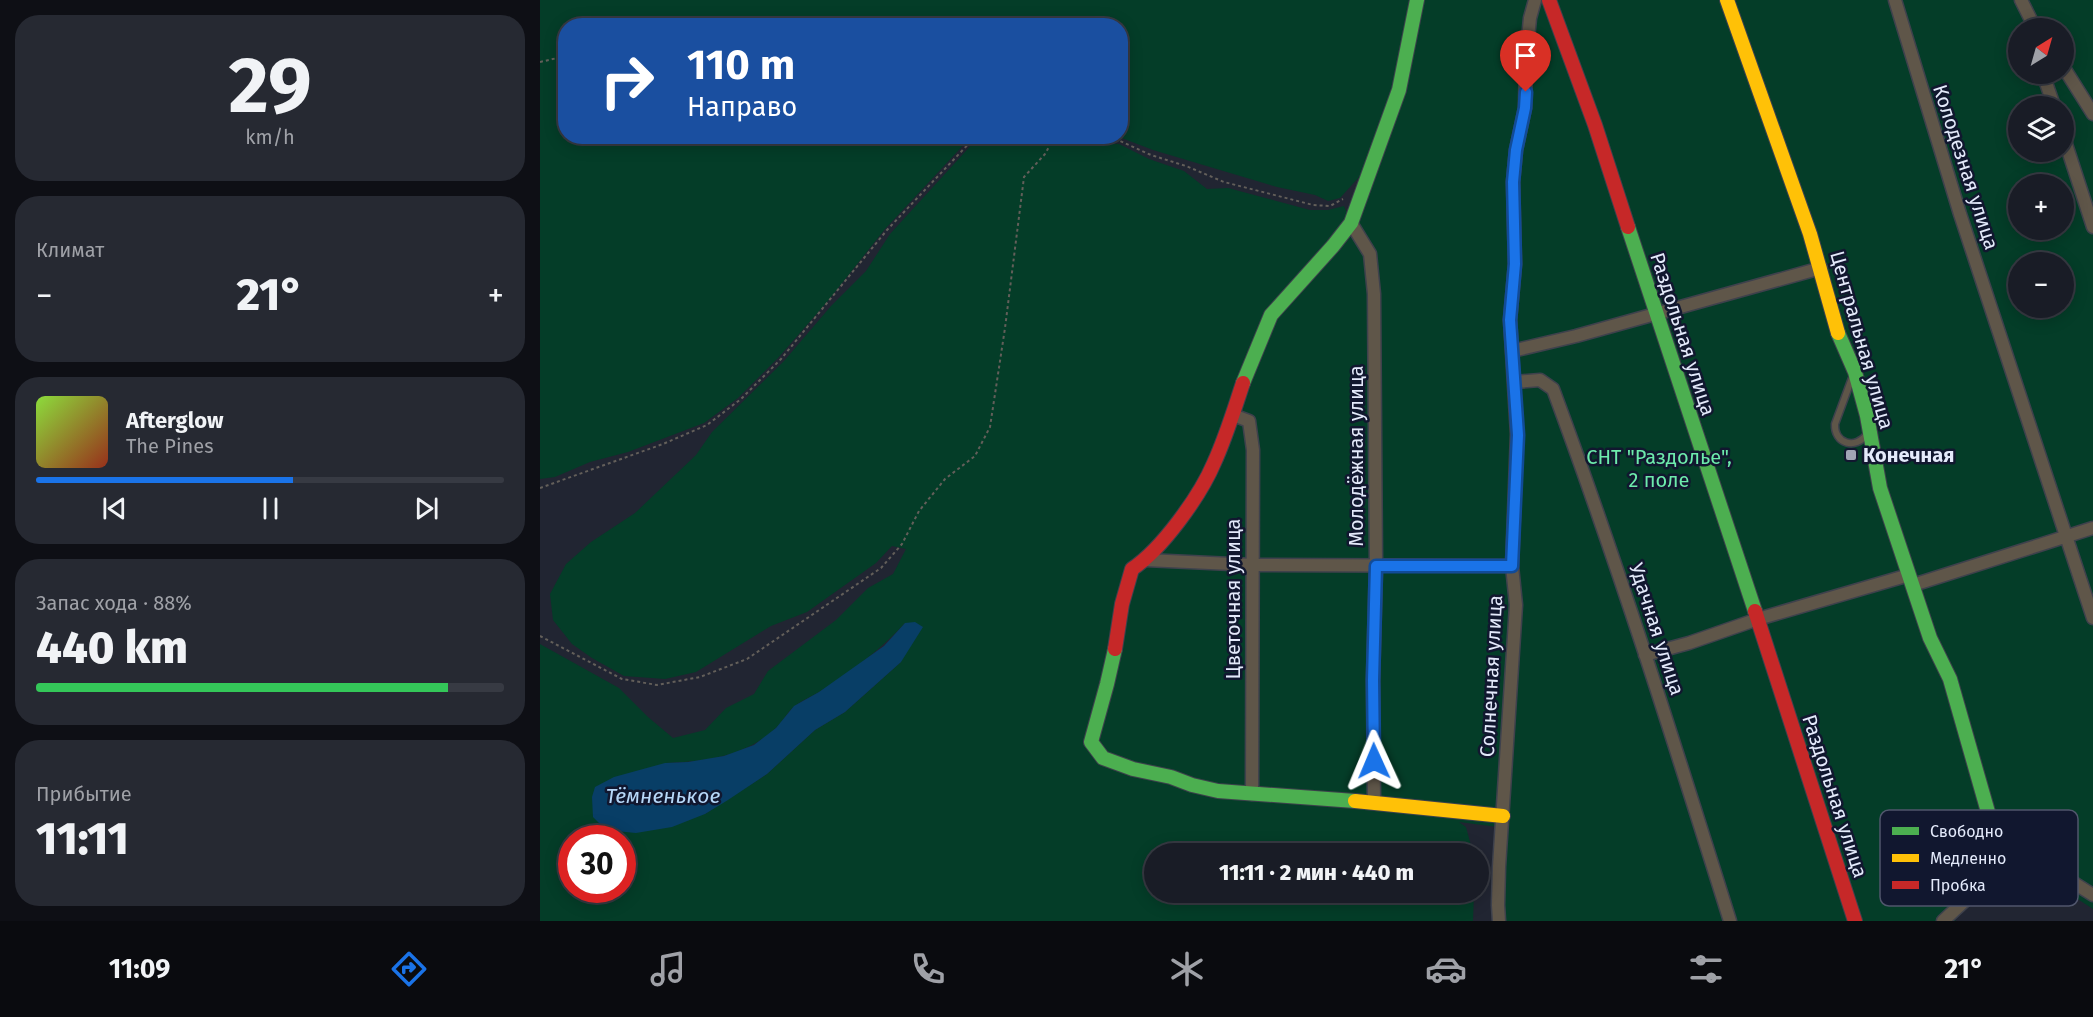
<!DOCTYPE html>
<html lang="ru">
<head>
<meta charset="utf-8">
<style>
  body { margin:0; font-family:"Fira Sans",sans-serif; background:#262932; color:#f1f3f6; height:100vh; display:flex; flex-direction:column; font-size:22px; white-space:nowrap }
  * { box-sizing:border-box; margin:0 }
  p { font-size:20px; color:#9fa1a7 }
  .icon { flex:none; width:33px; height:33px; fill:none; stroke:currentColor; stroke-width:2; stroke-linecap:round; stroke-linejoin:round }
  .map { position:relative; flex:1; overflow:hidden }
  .drawer { display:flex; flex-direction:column; gap:15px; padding:15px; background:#0e0f15; width:540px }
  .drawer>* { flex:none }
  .top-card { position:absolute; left:18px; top:18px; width:570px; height:126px; border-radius:24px; box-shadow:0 3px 15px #0003,0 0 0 2px #373a43; background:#1a4fa0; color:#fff; overflow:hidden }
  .needle { width:39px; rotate:37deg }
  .tools { position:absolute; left:1468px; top:18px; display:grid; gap:12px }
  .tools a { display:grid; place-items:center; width:66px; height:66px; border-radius:50%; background:#191c26; box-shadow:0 3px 15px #0003,0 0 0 2px #373a43; font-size:30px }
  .speed { position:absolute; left:18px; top:825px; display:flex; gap:12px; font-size:30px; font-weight:700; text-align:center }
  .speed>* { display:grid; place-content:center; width:78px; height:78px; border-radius:50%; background:#191c26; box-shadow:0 3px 15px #0003,0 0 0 2px #373a43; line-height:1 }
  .speed .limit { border:9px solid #d22; background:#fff; color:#111 }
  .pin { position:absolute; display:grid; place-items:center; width:51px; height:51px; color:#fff; margin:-62px -26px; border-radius:50% 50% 50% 0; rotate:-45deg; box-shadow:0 0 6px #0007 }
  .pin .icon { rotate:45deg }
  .me { position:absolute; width:66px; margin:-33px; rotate:359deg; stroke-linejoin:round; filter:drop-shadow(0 0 4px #0008) }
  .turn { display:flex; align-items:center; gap:21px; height:126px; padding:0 30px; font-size:27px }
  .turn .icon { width:78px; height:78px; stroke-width:2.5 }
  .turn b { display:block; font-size:42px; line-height:51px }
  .big { font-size:45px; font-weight:800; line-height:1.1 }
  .drawer .card { flex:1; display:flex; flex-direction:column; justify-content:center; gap:9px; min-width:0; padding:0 21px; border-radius:24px; background:#262932 }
  .drawer .dial { align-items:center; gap:0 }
  .dial b { font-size:78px; line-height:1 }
  .song { display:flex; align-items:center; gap:18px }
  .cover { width:72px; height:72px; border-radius:9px; background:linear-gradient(135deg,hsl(90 70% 55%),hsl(10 70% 35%)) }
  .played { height:6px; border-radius:3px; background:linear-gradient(90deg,#1a73e8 55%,#373a43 55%) }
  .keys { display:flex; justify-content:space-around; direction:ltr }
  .heat { display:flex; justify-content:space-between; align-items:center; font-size:33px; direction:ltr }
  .charge { height:9px; border-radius:4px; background:linear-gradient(90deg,#34c759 88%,#373a43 0) }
  .trip { position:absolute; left:604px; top:843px; width:345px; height:60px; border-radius:30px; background:#191c26; box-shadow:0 3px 15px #0003,0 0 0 2px #373a43; font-weight:800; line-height:60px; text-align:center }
  .menu { display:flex; height:96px; justify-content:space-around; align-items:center; background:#0a0b0f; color:#9fa1a7 }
  .menu .icon { width:42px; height:42px }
  .menu .current { color:#1a73e8 }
  .menu b { font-size:27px; color:#f1f3f6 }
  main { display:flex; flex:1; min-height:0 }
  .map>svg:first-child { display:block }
</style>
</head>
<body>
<main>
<section class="drawer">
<div class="card dial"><b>29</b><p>km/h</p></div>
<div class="card"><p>Климат</p>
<div class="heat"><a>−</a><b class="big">21°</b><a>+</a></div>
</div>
<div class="card">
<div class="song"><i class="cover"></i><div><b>Afterglow</b><p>The Pines</p></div></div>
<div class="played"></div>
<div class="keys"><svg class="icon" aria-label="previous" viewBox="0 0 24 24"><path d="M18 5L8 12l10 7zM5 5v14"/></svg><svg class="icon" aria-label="pause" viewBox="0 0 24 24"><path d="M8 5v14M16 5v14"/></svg><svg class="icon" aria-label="next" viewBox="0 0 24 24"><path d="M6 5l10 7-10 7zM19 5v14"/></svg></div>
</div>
<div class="card"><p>Запас хода · 88%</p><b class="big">440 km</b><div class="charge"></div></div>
<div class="card"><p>Прибытие</p><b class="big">11:11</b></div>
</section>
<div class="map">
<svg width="1553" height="921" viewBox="0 0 1553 921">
  <rect width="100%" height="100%" fill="#212532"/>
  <path fill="#043d28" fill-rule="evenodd" d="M0,0H1553V909L1510,881L1473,887L1409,915L1416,921H960L958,827L919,822L926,827L933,853L615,854V892L934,893L933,921H0V644L79,688L108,717L133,738L165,730L186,708L214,694L228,671L296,620L328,588L353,574L366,549L352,546L336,563L267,612L231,626L156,672L125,679L84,676L52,658L32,644L13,620L10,594L26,564L51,542L95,513L156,455L172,432L244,361L291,306L326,271L350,234L435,141L445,136H525L553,142L579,144L609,159L644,171L667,189L688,188L770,210H788L804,206L809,217L821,175L800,198L788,201L775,195L737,187L613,150L579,137L580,26H26V136L431,137L345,229L287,302L238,358L198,398L164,423L88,452L50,462L15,477L0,479ZM1479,28H1524V74H1479ZM1479,106H1524V152H1479ZM1479,184H1524V230H1479ZM1479,262H1524V308H1479ZM365,623L361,662L305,712L275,730L227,774L165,814L125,763C164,762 208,756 237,727C243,721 248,711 255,706C262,700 271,697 279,692C310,673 340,650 365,623ZM32,838H82V890H32Z"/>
  <path fill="#083e66" d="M375,622L383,627L361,662L305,712L275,730L227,774L188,800L165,814L132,827L96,833L66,830L53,817L52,797L55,787L74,777L125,763L148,762L184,756L214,745L236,728L254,706L279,692L344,646L365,623Z"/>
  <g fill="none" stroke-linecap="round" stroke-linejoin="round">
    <defs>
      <path id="lane" d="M1312,378L1295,424C1294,444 1316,450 1327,434"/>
      <path id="street" d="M1355,0L1420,214L1553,618
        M1481,0L1495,28
        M1524,68L1553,114
        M1503,74L1514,106
        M1524,138L1553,227
        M811,223L830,254L834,294L836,566L833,680L834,802
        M972,351L1036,336L1281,268
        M975,382L1000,380L1013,389C1078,564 1134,742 1190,921
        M693,415L709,421L713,450L712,794
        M606,560L713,565L972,566
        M1373,585L1553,528
        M1105,655L1149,643L1218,619L1369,575
        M959,921L958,905L959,867L976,605L972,566L977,434L970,320L975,264L973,182L976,150L985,108L986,59L990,18L995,0
        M1403,921L1444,883L1457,867L1473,887L1510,881L1534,883L1553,895"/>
      <path id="fast" d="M1088,227L1215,611
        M1298,333L1315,372L1327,416L1340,488L1390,638L1410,679L1454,833L1457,867
        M703,383L731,315L793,246L811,223L859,90L877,0
        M575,649L567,684L551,742L563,758L593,769L631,777L652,785L678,791L815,801"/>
      <path id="slow" d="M1187,0L1270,234L1298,333
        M815,801L963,816"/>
      <path id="jam" d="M1009,0L1055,125L1088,227
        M1215,611L1315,921
        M575,649L582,604L592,569C622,549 660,496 674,463C686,437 694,410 703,383"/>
    </defs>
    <use href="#lane" stroke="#3e414c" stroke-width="9"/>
    <use href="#street" stroke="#3e414c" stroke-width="15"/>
    <use href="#fast" stroke="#3e414c" stroke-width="16"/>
    <use href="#slow" stroke="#3e414c" stroke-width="16"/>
    <use href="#jam" stroke="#3e414c" stroke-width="16"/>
    <path stroke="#635f5a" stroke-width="2" stroke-dasharray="3 3" stroke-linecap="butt" d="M0,62L26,56
      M557,136L580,141L611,155L646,166L684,182L773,205L790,206L803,199
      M0,488L123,444L167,425L201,399L241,359L347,230L436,136
      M0,636L82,679L117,685L160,677L207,659L341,568L362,544L379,511L405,479L435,456L450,427L465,328L484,177L505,154L515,136"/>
    <use href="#lane" stroke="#5f5649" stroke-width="6"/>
    <use href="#street" stroke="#5f5649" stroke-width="12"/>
    <use href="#fast" stroke="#4caf50" stroke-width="14"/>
    <use href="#slow" stroke="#ffc107" stroke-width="14"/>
    <use href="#jam" stroke="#c62828" stroke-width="14"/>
  </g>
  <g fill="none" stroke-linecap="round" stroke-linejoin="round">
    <defs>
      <path id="route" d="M834,761L833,680L836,566H972L978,435L970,320L975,264L973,182L976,150L985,108L986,92"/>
    </defs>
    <use href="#route" stroke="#114b97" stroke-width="15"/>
    <use href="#route" stroke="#1a73e8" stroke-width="10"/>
  </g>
  <rect fill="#a0a5b5" stroke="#11172f" stroke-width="2" x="1305" y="449" width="12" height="12" rx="3"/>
  <g text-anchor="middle" stroke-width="5" stroke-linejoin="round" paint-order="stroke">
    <g font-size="20" fill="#e4eafb" stroke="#11172f">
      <text transform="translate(1426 167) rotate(72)" y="7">Колодезная улица</text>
      <text transform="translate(1143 334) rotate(72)" y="7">Раздольная улица</text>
      <text transform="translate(1322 340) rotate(74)" y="7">Центральная улица</text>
      <text transform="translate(816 456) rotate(-90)" y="7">Молодёжная улица</text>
      <text transform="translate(693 599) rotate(-90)" y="7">Цветочная улица</text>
      <text transform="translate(1117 629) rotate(72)" y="7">Удачная улица</text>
      <text transform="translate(951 676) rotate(-87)" y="7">Солнечная улица</text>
      <text transform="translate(1295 796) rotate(72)" y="7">Раздольная улица</text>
    </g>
    <g font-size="20" font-weight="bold" fill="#e4eafb" stroke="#11172f" text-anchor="start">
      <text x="1323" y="462">Конечная</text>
    </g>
    <g font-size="20" fill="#6debac" stroke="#11172f">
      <text x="1119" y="464">СНТ "Раздолье",<tspan x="1119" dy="23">2 поле</tspan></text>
    </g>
    <g font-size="21" font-style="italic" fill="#b6d8f9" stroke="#11172f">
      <text x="123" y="803">Тёмненькое</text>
    </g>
  </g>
  <rect x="1340" y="810" width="198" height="96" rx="9" fill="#11172f" stroke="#50566c" stroke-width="1.5"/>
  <rect x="1352" y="827" width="27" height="8" fill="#4caf50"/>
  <rect x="1352" y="854" width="27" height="8" fill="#ffc107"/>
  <rect x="1352" y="881" width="27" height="8" fill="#c62828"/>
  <g font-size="16" fill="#e4eafb">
    <text x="1390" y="837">Свободно</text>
    <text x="1390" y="864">Медленно</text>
    <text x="1390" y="891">Пробка</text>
  </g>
</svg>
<div class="tools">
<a><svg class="needle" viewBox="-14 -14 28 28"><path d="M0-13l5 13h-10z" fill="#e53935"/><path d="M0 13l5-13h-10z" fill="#9fa1a7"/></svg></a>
<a><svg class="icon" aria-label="layers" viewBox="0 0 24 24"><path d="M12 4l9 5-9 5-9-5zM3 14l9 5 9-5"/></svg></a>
<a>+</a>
<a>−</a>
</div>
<div class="speed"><div class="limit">30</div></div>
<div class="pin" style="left:986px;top:92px;background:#d93025"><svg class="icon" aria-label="arrive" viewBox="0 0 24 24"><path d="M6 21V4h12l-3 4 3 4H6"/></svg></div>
<svg class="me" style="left:834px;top:761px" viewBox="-20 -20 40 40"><path d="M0-17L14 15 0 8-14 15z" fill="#1a73e8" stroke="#fff" stroke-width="4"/></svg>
<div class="trip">11:11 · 2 мин · 440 m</div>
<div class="top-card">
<div class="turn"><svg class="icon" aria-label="right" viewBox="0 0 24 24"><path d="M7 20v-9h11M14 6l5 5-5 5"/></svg><div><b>110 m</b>Направо</div></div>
</div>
</div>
</main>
<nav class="menu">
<b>11:09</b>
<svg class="icon current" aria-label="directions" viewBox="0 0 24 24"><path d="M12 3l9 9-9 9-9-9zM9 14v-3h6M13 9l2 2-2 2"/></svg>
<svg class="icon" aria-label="music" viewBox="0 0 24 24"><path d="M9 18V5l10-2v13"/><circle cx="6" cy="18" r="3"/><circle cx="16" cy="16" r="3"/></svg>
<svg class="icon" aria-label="phone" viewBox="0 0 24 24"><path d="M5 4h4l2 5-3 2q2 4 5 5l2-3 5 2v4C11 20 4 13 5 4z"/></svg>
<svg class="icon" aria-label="climate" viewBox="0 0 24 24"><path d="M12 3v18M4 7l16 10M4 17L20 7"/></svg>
<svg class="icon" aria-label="car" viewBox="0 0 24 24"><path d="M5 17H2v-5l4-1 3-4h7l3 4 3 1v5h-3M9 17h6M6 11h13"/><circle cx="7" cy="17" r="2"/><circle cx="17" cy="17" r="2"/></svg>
<svg class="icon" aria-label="filters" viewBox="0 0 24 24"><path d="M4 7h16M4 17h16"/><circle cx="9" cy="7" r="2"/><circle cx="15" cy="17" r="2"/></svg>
<b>21°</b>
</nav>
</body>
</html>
